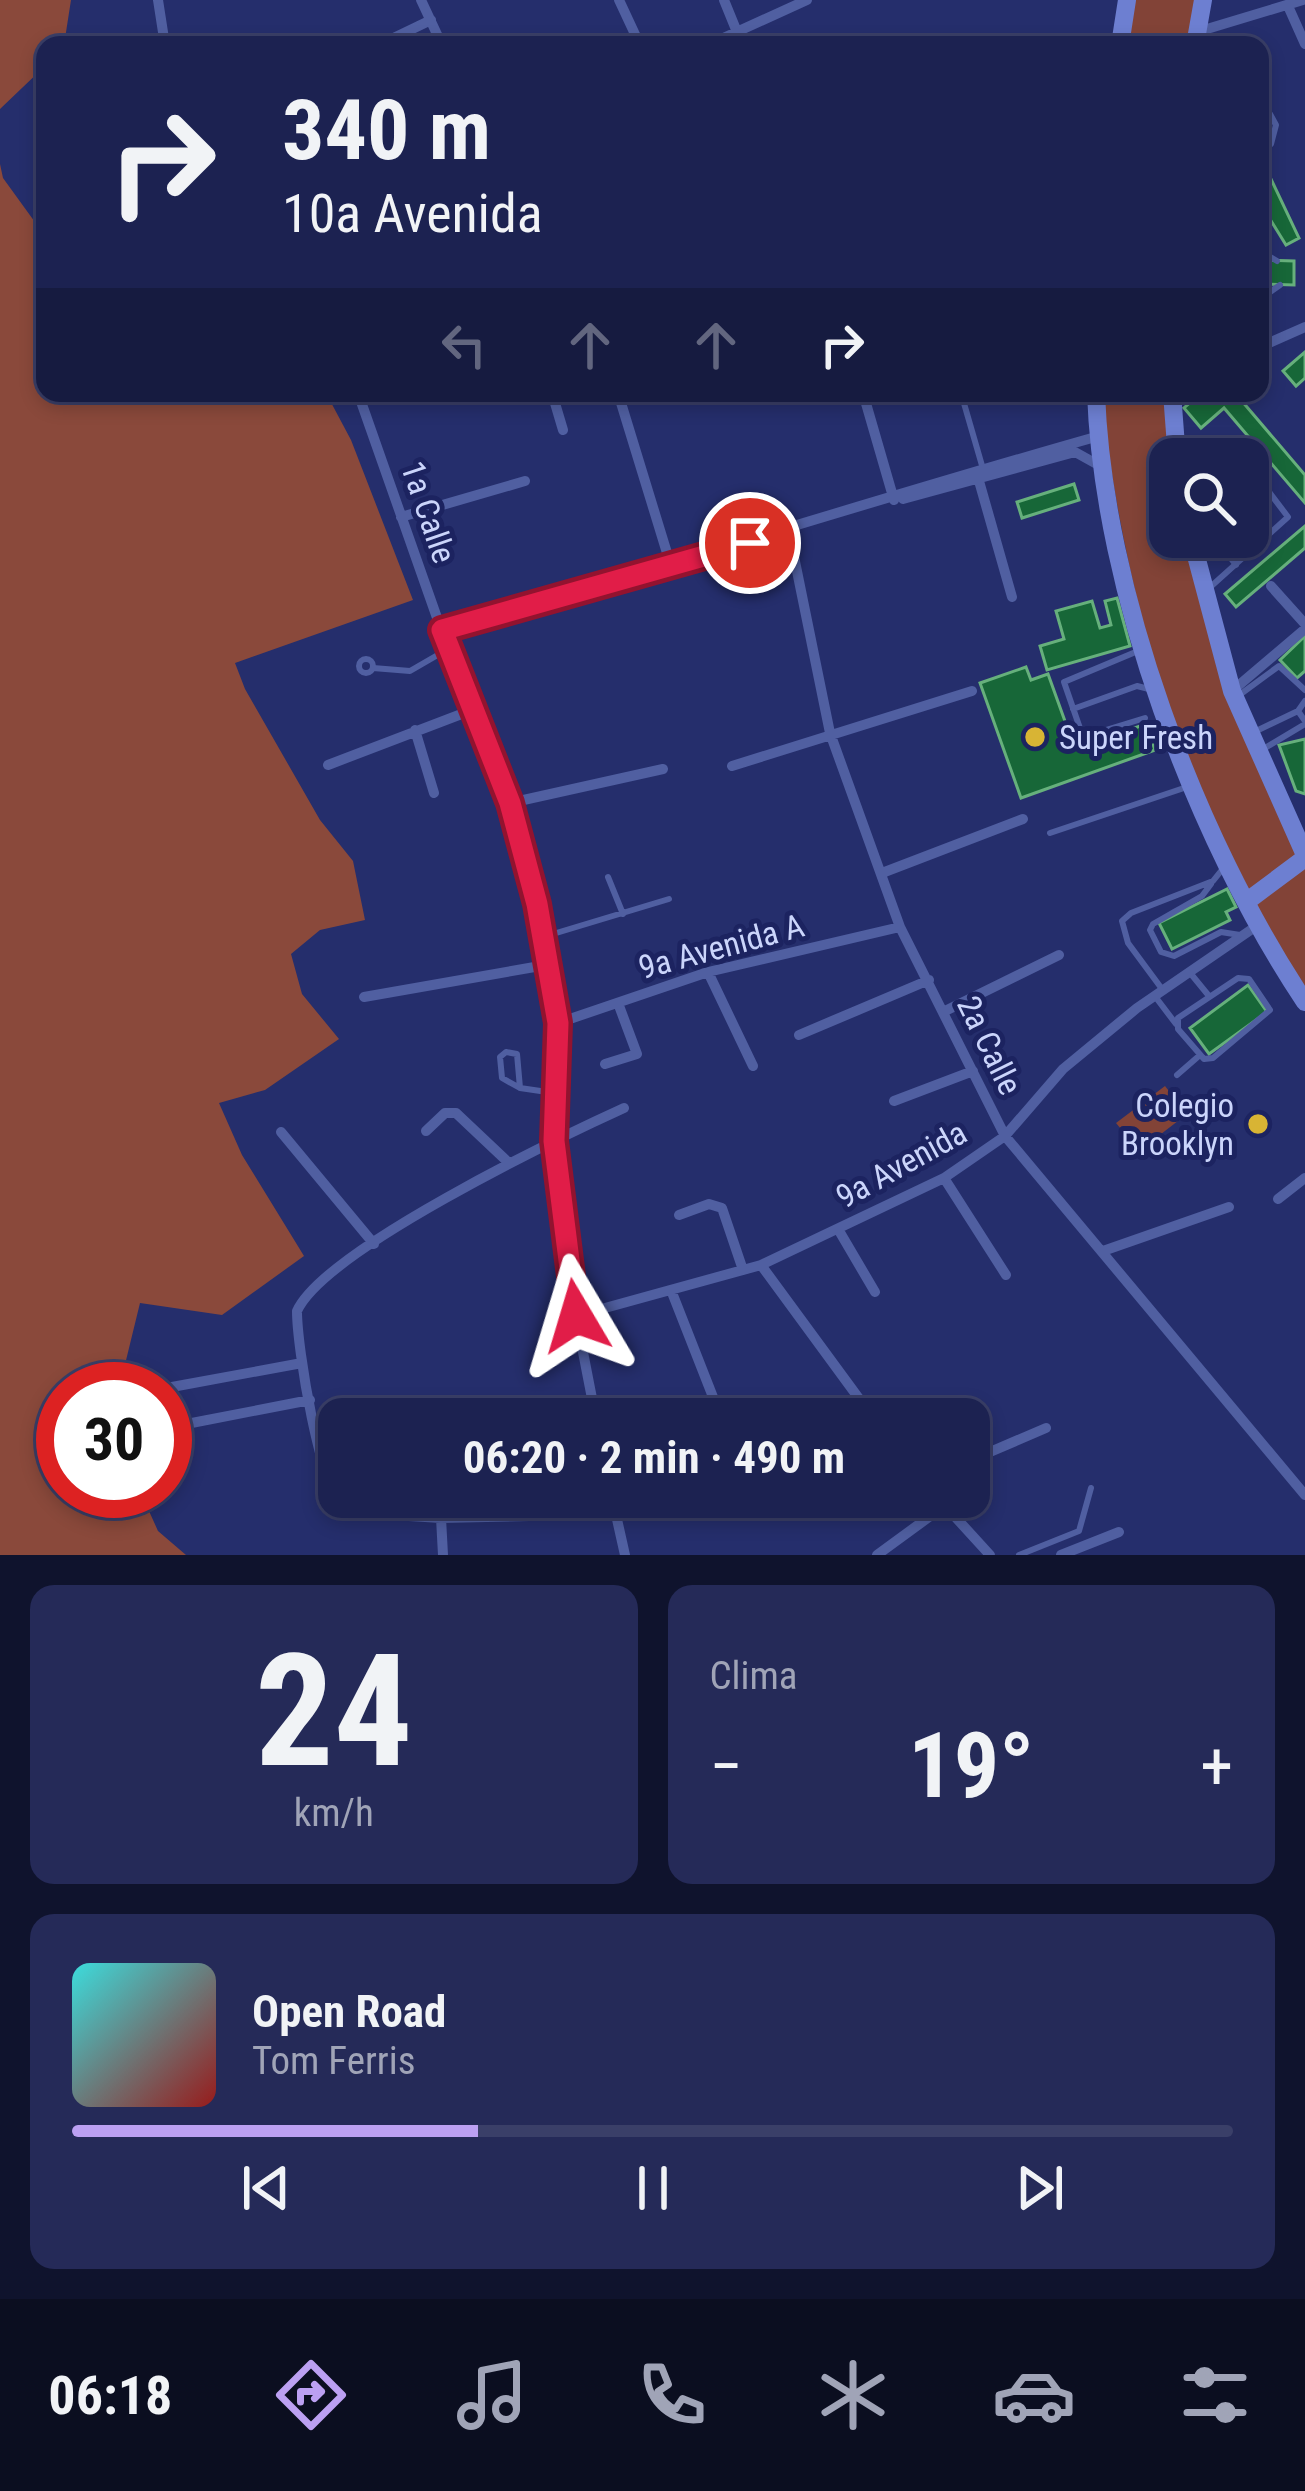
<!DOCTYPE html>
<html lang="es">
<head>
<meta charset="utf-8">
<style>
  body { margin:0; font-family:"Roboto Condensed",sans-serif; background:#252a58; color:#f1f3f6; height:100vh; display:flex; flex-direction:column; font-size:45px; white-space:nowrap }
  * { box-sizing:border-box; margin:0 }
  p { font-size:39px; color:#a0a4b7 }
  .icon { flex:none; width:66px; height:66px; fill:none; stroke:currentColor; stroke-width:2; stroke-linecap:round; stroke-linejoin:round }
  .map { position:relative; height:1555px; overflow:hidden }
  .panel { display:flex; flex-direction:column; gap:30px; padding:30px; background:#0f132d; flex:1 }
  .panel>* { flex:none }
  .banner { position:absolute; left:36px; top:36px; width:1233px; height:366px; border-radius:24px; box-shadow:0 6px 18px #0003,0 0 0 3px #3a3f68; background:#1c2251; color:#f1f3f6; overflow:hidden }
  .tools { position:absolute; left:1149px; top:438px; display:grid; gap:24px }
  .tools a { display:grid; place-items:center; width:120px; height:120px; border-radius:24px; background:#1c2251; box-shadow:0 6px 18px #0003,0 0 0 3px #3a3f68; font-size:60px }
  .speed { position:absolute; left:36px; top:1362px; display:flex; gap:24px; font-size:60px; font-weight:700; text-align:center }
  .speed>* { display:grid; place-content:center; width:156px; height:156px; border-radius:50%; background:#1c2251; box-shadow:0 6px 18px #0003,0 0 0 3px #3a3f68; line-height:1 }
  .speed .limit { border:18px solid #d22; background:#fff; color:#111 }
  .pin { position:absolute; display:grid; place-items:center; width:102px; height:102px; color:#fff; margin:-51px; border:6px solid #fff; border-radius:50%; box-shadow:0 3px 12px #0007 }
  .me { position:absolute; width:132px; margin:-66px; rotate:353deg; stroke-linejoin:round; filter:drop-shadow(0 0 9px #0008) }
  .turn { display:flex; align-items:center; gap:42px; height:252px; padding:0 48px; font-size:54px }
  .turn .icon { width:156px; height:156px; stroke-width:2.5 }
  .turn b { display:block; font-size:84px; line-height:102px }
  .lanes { display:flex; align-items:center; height:114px; padding:0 48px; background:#0003; justify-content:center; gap:60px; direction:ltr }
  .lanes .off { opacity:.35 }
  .big { font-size:90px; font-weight:700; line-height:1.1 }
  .panel .widget { flex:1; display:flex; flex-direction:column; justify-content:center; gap:18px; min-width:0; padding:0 42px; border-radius:24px; background:#252a58 }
  .panel .dial { align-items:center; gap:0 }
  .dial b { font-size:156px; line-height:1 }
  .song { display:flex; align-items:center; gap:36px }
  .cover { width:144px; height:144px; border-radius:18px; background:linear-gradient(135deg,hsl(180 70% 55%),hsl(0 70% 35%)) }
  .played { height:12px; border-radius:6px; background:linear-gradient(90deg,#bca0f2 35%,#3a3f68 35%) }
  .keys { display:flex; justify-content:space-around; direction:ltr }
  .heat { display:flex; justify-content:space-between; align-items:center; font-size:66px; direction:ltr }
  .panel .tiles { flex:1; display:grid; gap:30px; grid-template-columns:1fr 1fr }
  .widget:last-child { grid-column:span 2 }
  .trip { position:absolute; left:318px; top:1398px; width:672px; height:120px; border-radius:24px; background:#1c2251; box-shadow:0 6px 18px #0003,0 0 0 3px #3a3f68; font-weight:700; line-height:120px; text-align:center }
  .menu { display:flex; height:192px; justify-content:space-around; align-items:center; background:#0b0e20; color:#a0a4b7 }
  .menu .icon { width:84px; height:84px }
  .menu .on { color:#bca0f2 }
  .menu b { font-size:54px; color:#f1f3f6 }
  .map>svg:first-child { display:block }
</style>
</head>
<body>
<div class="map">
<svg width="1305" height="1555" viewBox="0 0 1305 1555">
  <rect width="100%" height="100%" fill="#252e6c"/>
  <path fill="#824337" d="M1134,0H1196L1189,45H1127Z
    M1101,393H1165L1170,537H1185L1227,695L1300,856L1248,895C1225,845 1198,795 1180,743C1140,630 1114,512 1101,393Z
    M1305,865V992L1251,904Z
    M1165,1086L1187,1114L1139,1151L1116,1123Z"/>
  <path fill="#8a493b" d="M0,0H71L64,45H45V66L0,109Z
    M0,164L3,178L45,236V393H326L351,440L413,600L235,663L245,689L320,820L353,861L365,920L320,930L291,954L302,994L339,1039L265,1090L219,1103L242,1155L304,1256L222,1315L140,1303L119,1389H63V1491H140L158,1531L186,1555H0Z"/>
  <path fill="#176738" stroke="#66b07c" stroke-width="3" d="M1270,177L1299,238L1286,245L1260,203V181Z
    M1260,260L1294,261V285L1260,284Z
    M1305,352V378L1296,386L1283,371Z
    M1201,393H1235L1305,475V503L1224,408L1201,428L1184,408Z
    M1074,484L1079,500L1022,518L1017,502Z
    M1305,526V548L1236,607L1225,594Z
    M1117,598L1130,646L1047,670L1040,646L1064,639L1056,611L1092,601L1100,628L1111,625L1105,601Z
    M1305,636V671L1297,678L1280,660Z
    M1026,667L1031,680L1048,674L1075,749L1146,724L1155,750L1021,798L980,683Z
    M1305,739V794L1296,791L1279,745Z
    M1227,889L1236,907L1226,912L1230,920L1172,949L1159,923Z
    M1248,985L1267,1012L1209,1054L1190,1028Z"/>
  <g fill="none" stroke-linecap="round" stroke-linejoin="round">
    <path stroke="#505fa1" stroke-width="6" d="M1260,113L1270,114L1276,125L1271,144L1260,150
      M1260,251L1277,261
      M1260,299L1280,285
      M961,393L983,469
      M1209,459L1230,445L1244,459
      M1214,537L1236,565
      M1207,590L1288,517L1248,464
      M1138,651L1064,682L1083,737L1145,718
      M359 666a7 7 0 1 1 14 0a7 7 0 1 1-14 0Z
      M373,668L410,671L448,649
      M1238,696L1279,666L1305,690
      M1305,701L1298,711L1305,721
      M1073,709L1137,686L1149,689
      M1252,733L1298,711
      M1260,751L1305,724
      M1050,833L1187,787
      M608,877L623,914
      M1211,884L1202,896L1153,924L1150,930L1161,952L1174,956L1221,932L1240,935
      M543,937L669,899
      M1191,974L1209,996
      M1238,978L1249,979L1270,1010L1213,1058L1204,1059L1178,1029V1018Z
      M1162,989L1128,943L1122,921L1131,913L1213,881L1225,866
      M1154,995L1176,1024
      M1177,1075L1200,1055
      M520,1088L517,1054L506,1052L500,1057L502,1078L520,1088L554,1093
      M314,1419L393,1404L422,1419
      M1019,1555L1079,1531L1091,1488"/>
    <path stroke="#505fa1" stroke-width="10" d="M158,0L165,45
      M421,0L442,45
      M619,0L640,45
      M724,0L737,32
      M1288,6L1305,44
      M1197,32L1303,0
      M379,45L431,20
      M708,45L807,0
      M1260,347L1305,327
      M358,393L448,649L510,803L530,872L558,1023L553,1141L576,1316L596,1419
      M552,393L563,430
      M618,393L671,566
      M863,393L894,500
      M979,481L1012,597
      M903,499L1075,452L1102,467
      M401,517L525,481
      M789,532L830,733L900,927L1005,1136L1305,1495
      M1271,586L1305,624
      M442,630C662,568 879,498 1099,436
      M1232,691L1305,629
      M415,730L434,793
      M328,765L472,710
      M732,766L972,691
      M510,803L663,769
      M882,873L1023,819
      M708,972L753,1066
      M364,997L546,965
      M943,1012L1059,955
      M558,1023L708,972L900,927
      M799,1035L929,980
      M605,1064L637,1054L618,1003
      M894,1101L973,1071
      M426,1131L445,1113H456L509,1163
      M281,1132L374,1244
      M944,1178L1006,1275
      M1278,1199L1305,1178
      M679,1215L709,1204L722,1208L743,1270
      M838,1229L875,1292
      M1103,1251L1229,1207
      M761,1265L874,1419
      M671,1290L713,1397
      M576,1316L761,1265L944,1178L1005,1136L1063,1069L1137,1008L1258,925
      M172,1387L302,1363
      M171,1427L310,1400
      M969,1461L1046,1428
      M612,1497L625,1555
      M937,1497L990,1555
      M615,1514L441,1518L345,1512C320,1489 297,1348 297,1311C325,1250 556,1139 624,1108
      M441,1518L443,1555
      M877,1555L944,1506
      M1061,1555L1119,1532"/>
    <path stroke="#6d7fd1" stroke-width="18" d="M1120,45L1127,0
      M1195,45L1203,0
      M1096,393C1103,590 1196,839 1305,1002
      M1172,393L1177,459
      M1191,537L1232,691L1305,855
      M1246,902L1305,858"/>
  </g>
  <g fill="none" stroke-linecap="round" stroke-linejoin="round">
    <defs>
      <path id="route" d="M576,1316L554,1141L558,1023L537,904L510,803L442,630L750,543"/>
    </defs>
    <use href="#route" stroke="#92132f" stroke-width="30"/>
    <use href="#route" stroke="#e11d48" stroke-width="21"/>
  </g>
  <g fill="#d8b434" stroke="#1c2360" stroke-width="4.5">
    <circle cx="1035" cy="737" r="12"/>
    <circle cx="1258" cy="1124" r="12"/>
  </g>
  <g text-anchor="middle" stroke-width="10" stroke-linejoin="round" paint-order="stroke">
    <g font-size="33" fill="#cbd5fb" stroke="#1c2360">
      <text transform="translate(429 512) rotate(71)" y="12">1a Calle</text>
      <text transform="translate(721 946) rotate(-15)" y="12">9a Avenida A</text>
      <text transform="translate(990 1045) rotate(64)" y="12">2a Calle</text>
      <text transform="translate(901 1164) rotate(-29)" y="12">9a Avenida</text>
    </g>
    <g font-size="33" fill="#cbd5fb" stroke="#1c2360" text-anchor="start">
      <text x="1059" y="749">Super Fresh</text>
      <text x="1234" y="1117" text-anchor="end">Colegio<tspan x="1234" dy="38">Brooklyn</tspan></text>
    </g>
  </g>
</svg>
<div class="tools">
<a><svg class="icon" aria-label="search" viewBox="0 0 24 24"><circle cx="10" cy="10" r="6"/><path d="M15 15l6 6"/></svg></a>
</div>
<div class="speed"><div class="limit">30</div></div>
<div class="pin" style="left:750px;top:543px;background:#d93025"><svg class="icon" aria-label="arrive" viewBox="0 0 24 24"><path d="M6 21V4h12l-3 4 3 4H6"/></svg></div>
<svg class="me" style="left:576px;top:1316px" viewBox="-20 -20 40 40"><path d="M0-17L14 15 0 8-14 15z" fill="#e11d48" stroke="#fff" stroke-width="4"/></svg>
<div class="trip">06:20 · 2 min · 490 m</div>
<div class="banner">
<div class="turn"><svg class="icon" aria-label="right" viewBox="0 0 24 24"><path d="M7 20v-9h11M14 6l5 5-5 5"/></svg><div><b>340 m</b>10a Avenida</div></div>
<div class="lanes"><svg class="icon off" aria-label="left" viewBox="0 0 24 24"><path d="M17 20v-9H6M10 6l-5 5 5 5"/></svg><svg class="icon off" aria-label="ahead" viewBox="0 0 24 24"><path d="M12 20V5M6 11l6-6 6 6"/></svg><svg class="icon off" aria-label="ahead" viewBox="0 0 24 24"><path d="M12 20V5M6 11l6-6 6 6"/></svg><svg class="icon" aria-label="right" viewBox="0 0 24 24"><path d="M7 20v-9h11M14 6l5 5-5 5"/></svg></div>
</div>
</div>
<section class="panel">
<div class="tiles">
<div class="widget dial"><b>24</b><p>km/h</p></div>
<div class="widget"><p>Clima</p>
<div class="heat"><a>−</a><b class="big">19°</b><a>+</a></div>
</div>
<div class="widget">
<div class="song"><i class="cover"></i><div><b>Open Road</b><p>Tom Ferris</p></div></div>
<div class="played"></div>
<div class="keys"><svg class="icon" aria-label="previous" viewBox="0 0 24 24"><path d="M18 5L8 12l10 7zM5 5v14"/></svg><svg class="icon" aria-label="pause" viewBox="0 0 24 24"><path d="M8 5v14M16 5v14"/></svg><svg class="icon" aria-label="next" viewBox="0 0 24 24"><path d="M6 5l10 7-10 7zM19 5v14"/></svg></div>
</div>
</div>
</section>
<nav class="menu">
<b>06:18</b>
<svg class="icon on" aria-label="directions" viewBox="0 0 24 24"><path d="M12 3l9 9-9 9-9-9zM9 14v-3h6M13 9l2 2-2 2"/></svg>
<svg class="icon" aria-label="music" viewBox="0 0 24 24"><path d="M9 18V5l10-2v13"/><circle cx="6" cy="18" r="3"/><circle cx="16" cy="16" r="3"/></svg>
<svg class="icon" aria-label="phone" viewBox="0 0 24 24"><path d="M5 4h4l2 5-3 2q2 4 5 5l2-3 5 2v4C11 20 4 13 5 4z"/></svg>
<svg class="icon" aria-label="climate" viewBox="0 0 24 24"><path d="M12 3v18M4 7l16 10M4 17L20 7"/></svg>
<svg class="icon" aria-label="car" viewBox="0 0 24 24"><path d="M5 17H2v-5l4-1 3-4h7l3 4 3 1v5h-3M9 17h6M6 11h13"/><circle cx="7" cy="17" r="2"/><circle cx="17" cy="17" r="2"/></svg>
<svg class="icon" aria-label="filters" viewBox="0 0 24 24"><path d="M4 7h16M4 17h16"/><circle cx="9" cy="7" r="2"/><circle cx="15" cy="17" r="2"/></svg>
</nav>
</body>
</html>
